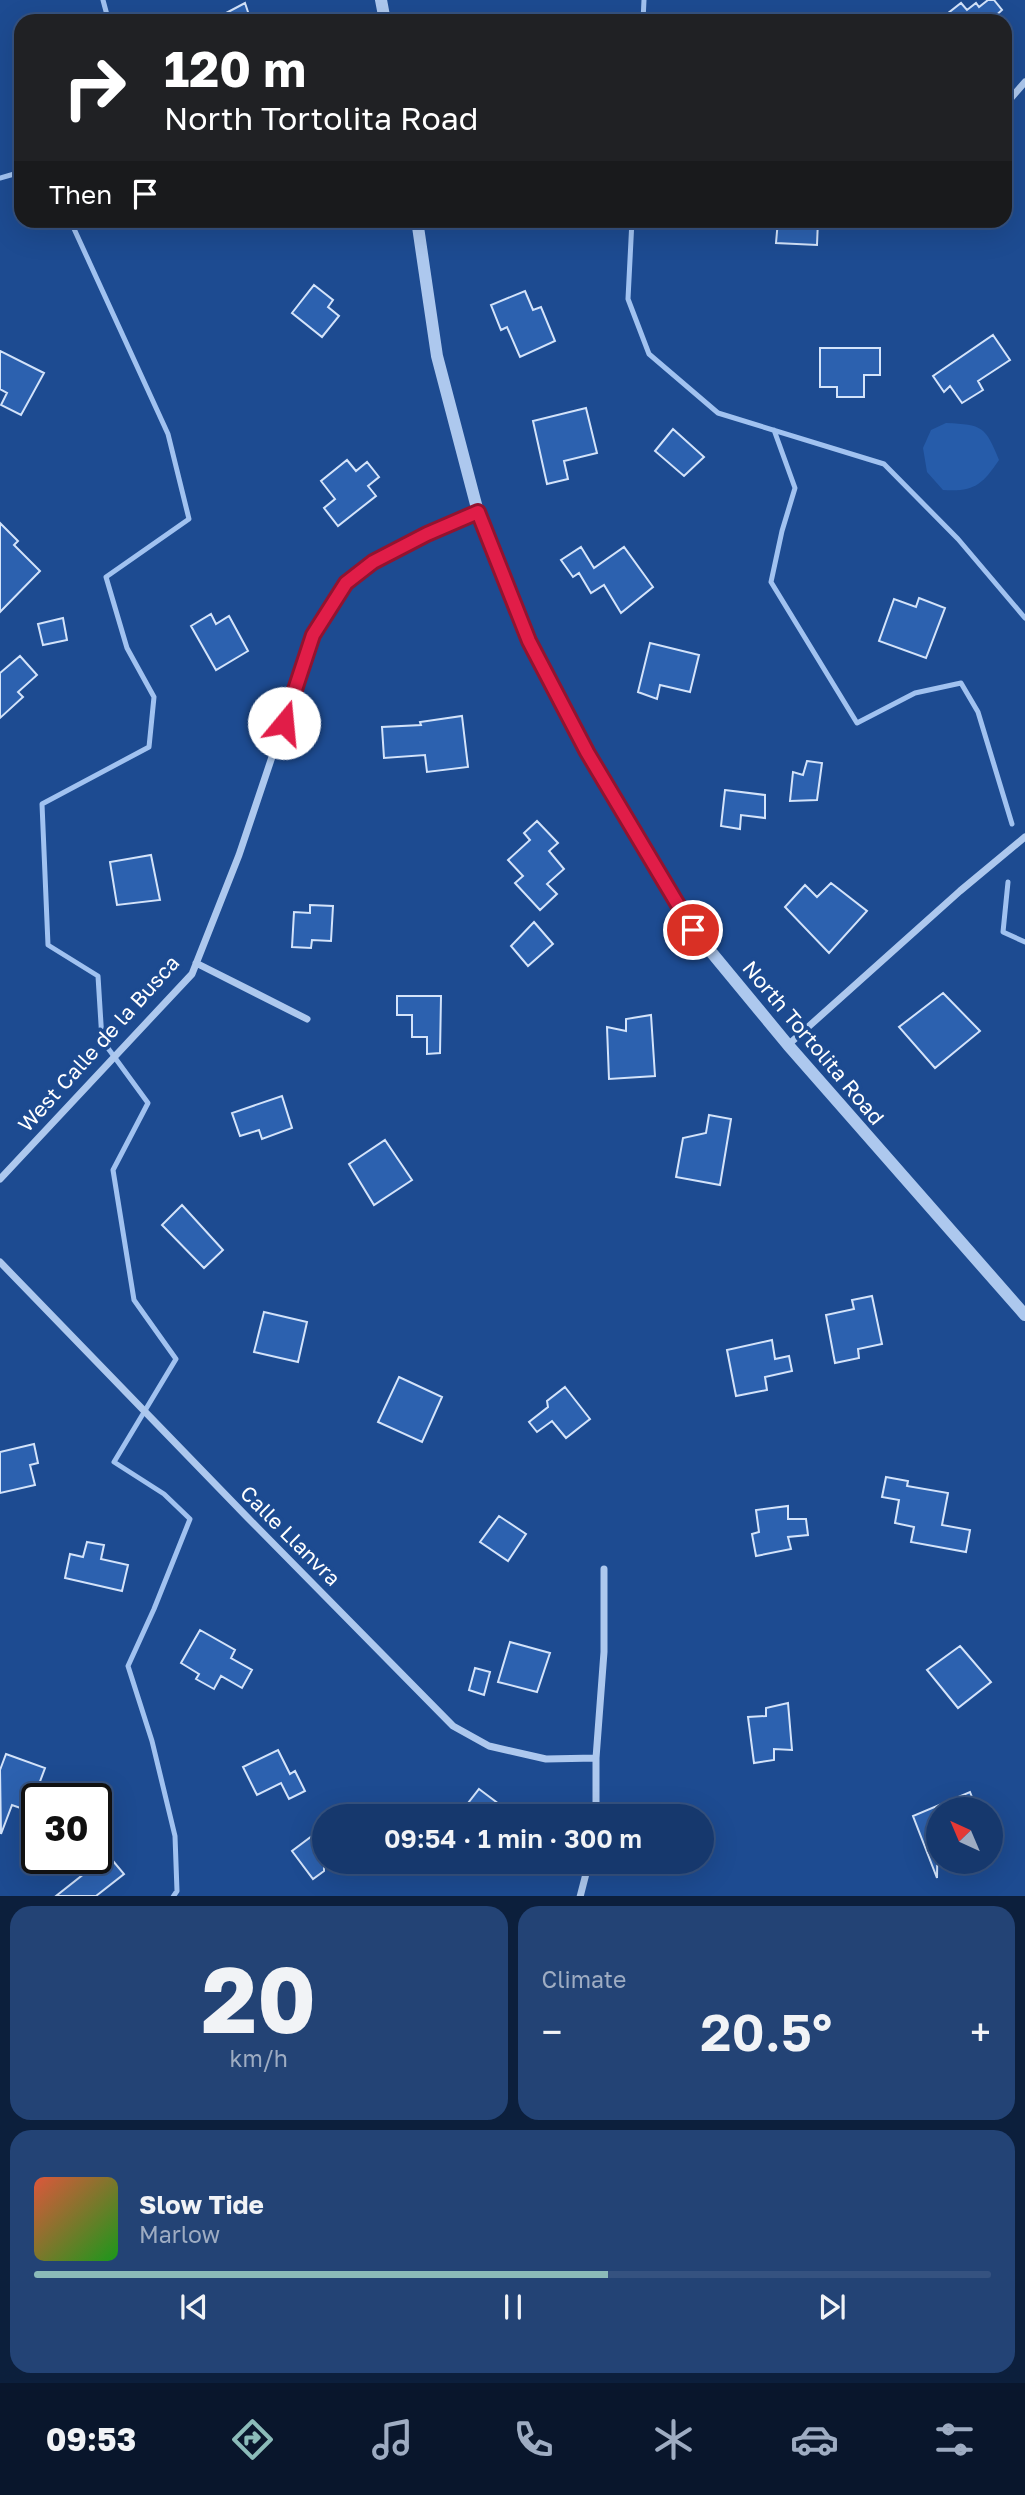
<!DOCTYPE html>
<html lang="en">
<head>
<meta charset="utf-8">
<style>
  body { margin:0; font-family:"Golos Text",sans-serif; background:#234375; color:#f1f3f6; height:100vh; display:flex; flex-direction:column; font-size:26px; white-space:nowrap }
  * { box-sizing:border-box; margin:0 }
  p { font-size:23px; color:#9eacc2 }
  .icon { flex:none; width:38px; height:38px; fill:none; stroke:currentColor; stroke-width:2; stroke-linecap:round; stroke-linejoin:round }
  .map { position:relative; height:1896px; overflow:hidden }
  .side { display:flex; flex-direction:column; gap:10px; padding:10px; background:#0c1f3c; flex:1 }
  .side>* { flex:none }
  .hud { position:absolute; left:14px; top:14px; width:998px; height:214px; border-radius:21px; box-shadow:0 7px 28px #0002,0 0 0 2px #355280; background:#202124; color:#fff; overflow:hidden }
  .needle { width:46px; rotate:316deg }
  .tools { position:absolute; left:926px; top:1797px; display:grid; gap:14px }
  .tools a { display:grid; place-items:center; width:77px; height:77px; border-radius:50%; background:#16386d; box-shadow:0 7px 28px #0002,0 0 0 2px #355280; font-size:35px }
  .speed { position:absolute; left:21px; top:1783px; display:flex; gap:14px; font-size:35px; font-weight:700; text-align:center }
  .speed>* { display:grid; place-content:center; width:91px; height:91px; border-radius:50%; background:#16386d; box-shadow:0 7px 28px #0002,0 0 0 2px #355280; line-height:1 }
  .speed .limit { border:4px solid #111; border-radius:10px; background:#fff; color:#111 }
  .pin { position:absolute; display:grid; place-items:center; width:60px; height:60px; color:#fff; margin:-30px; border:4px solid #fff; border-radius:50%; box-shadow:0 2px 7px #0007 }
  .me { position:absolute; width:77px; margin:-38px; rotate:17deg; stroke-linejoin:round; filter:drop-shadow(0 0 5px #0008) }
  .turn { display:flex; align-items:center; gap:24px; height:147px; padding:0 35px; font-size:32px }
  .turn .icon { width:91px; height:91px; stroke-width:2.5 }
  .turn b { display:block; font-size:49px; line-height:60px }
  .then { display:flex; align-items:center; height:66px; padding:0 35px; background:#0003; gap:14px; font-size:26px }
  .big { font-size:52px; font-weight:600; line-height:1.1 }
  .side .card { flex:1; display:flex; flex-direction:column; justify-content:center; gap:10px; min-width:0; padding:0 24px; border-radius:21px; background:#234375 }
  .side .dial { align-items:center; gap:0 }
  .dial b { font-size:91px; line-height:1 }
  .song { display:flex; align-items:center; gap:21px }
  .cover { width:84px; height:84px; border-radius:10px; background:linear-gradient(135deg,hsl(10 70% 55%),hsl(120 70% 35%)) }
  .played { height:7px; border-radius:4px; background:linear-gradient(90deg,#8bbbb9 60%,#355280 60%) }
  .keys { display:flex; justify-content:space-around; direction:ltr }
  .heat { display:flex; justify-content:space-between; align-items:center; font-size:38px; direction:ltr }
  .side .tiles { flex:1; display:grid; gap:10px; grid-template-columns:1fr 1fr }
  .card:last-child { grid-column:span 2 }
  .trip { position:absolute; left:312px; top:1804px; width:402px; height:70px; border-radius:35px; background:#16386d; box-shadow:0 7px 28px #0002,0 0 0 2px #355280; font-weight:600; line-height:70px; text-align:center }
  .dock { display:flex; height:112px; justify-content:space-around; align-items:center; background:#09162c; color:#9eacc2 }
  .dock .icon { width:49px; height:49px }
  .dock .selected { color:#8bbbb9 }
  .dock b { font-size:32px; color:#f1f3f6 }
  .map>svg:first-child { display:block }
</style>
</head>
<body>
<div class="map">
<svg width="1025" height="1897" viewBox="0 0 1025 1897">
  <rect width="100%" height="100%" fill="#1d4b91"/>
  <path fill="#265caa" d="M946,423C983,425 985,426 999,460C982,485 974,492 943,490L927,472L923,448L931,430Z"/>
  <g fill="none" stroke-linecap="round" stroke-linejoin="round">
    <path stroke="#a1c2f0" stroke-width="5" d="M103,0L107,15L104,21
      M643,21L644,0
      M0,178L21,172
      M70,220L168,434L189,519L106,577L127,648L154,697L149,747L42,804L48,945L98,976L102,1040L148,1103L113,1170L134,1300L176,1359L114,1462L164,1494L190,1519L154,1609L128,1666L152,1741L175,1836L177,1891L173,1897
      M632,220L628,299L649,354L718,413L884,464L958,539L1025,618
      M774,430L795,488L782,531L771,582L857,723L915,693L961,683L978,712L1012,824
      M1008,882L1003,932L1025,942"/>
  </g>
  <path fill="#2c61af" stroke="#d3e3fa" stroke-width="2" d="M988,0H994L1002,10L991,20L992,21H938L961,3L967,10L976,3L979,7Z
    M245,3L251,21H211Z
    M778,220H818L817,245L776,243Z
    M314,285L333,300L328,307L339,316L322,337L292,313Z
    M525,291L533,310L541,307L555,341L520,357L507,327L501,330L491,305Z
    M993,335L1010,360L978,381L983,390L962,403L950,386L944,392L933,376Z
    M820,348H880V375H864V397H837V387H820Z
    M0,351L44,373L21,415L1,405L7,393L0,389Z
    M586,408L597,453L564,461L568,479L547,484L533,421Z
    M673,429L704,457L684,476L655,451Z
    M347,460L356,471L367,462L379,477L368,486L376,496L338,526L324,508L335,499L321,481Z
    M0,523L18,541L14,545L40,571L0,612Z
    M581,547L594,568L624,547L653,587L621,613L604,585L591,593L579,573L573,577L561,560Z
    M919,598L945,608L926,658L879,641L894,599L916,607Z
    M211,614L216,624L229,616L248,651L216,670L191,626Z
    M63,618L67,640L43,645L38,624Z
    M650,643L699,655L690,692L660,685L657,699L638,692Z
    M20,656L37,675L18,692L23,697L0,718V673Z
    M462,716L468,767L427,772L425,755L384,758L382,727L421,725L420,722Z
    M807,761L822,763L817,800L790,801L793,772L803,775Z
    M725,790L765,795V818L741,815L740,829L721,826Z
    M537,821L558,843L549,851L564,869L547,884L557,894L540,910L515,883L523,876L508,860L530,840L524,833Z
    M151,855L160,900L117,905L110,862Z
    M831,883L867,911L829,953L785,907L805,885L817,897Z
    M310,905L333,906L331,941L312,940L311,948L292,947L294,912L310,913Z
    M534,922L553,944L528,966L511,946Z
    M943,993L980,1031L935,1068L899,1027Z
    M397,996H441L440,1053L427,1054V1037H412V1015H397Z
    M651,1015L655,1076L609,1079L607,1027L626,1031V1019Z
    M282,1096L292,1128L262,1139L259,1130L240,1136L232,1113Z
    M709,1115L731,1119L720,1185L676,1177L683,1138L706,1133Z
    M385,1140L412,1180L374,1205L349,1164Z
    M182,1205L223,1250L204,1268L162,1225Z
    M872,1296L882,1344L858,1349L859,1358L835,1363L826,1315L854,1309L852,1300Z
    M264,1312L307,1322L298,1362L254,1352Z
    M772,1340L775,1359L789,1356L792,1371L765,1377L767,1390L736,1396L727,1350Z
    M399,1377L442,1397L422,1442L378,1422Z
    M565,1387L590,1419L566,1438L552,1421L537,1432L529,1422L548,1407L547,1401Z
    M34,1444L38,1463L30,1465L35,1485L0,1493V1452Z
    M886,1477L908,1481L907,1486L948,1493L942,1525L970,1530L966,1552L911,1542L914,1527L895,1523L899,1500L882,1497Z
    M788,1506V1519H806L808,1535L788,1537L791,1549L756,1556L752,1534L759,1532L756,1510Z
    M499,1516L526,1534L508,1561L480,1542Z
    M87,1542L104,1545L101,1559L128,1565L122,1591L65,1578L70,1554L83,1557Z
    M200,1630L235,1650L231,1658L252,1670L242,1688L221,1676L214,1689L196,1679L199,1674L181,1663Z
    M510,1642L550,1653L537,1692L498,1682Z
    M960,1646L991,1682L958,1708L927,1670Z
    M475,1668L490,1672L484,1695L469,1690Z
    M788,1703L792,1750L774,1749V1760L754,1763L748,1717L766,1716V1708Z
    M278,1750L290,1774L295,1771L305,1791L289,1799L281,1783L257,1795L243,1767Z
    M6,1754L45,1768L29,1811L12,1805L1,1834L0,1770Z
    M479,1789L515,1816H458Z
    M970,1792L977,1810H938L937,1878L913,1816Z
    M324,1827V1871L313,1879L292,1851Z
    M108,1855L124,1874L96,1896H56Z"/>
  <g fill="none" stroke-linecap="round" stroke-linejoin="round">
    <path stroke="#adc8ee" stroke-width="7" d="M1004,106L1025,82
      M196,963L307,1019
      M788,1045L960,891L1025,837
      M0,1179L192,974L239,855L313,635L346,583L373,562L427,534L478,512
      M0,1262L248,1518L453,1726L489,1746L546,1759L596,1758
      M596,1816V1758L604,1652V1569
      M580,1897L589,1862"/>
    <path stroke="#adc8ee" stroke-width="12" d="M381,0L385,21
      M417,220L437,356L478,512L529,641L587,753L693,930L788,1045L1025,1315"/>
  </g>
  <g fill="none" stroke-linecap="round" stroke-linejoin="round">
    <defs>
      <path id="route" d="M284,723L313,635L346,583L373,562L427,534L478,512L529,641L587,752L693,930"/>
    </defs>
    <use href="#route" stroke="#92132f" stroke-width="18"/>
    <use href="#route" stroke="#e11d48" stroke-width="12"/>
  </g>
  <g text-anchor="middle" stroke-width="7" stroke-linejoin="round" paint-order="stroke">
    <g font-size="21" fill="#fff" stroke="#1d4b91">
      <text transform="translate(813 1043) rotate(50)" y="7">North Tortolita Road</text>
      <text transform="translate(99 1044) rotate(-48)" y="7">West Calle de la Busca</text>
      <text transform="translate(290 1536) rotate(45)" y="7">Calle Llanvra</text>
    </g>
  </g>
</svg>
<div class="tools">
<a><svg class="needle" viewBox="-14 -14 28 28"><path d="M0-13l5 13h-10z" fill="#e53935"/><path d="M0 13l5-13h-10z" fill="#9eacc2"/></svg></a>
</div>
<div class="speed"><div class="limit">30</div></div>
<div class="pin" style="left:693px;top:930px;background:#d93025"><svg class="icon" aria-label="arrive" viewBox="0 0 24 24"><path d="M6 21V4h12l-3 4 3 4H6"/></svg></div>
<svg class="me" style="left:284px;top:723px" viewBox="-20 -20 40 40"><circle r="19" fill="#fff"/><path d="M0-13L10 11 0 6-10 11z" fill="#e11d48"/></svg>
<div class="trip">09:54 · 1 min · 300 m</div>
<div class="hud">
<div class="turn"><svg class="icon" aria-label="right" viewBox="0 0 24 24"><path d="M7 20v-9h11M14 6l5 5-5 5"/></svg><div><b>120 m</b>North Tortolita Road</div></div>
<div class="then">Then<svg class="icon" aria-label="arrive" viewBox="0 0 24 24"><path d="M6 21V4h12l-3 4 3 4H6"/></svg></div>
</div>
</div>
<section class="side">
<div class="tiles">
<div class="card dial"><b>20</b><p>km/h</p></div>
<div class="card"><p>Climate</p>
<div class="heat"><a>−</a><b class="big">20.5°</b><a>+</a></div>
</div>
<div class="card">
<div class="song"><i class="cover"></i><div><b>Slow Tide</b><p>Marlow</p></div></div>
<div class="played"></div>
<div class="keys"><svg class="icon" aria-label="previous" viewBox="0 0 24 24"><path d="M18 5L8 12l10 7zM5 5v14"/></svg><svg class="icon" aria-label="pause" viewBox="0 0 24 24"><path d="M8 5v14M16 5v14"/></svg><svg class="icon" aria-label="next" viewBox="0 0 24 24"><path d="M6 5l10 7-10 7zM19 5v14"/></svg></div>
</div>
</div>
</section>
<nav class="dock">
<b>09:53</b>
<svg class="icon selected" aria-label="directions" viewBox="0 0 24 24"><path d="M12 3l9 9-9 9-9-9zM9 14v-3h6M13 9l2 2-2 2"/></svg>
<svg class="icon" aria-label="music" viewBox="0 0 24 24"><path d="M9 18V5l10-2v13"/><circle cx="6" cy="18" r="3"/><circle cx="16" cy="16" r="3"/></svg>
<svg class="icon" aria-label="phone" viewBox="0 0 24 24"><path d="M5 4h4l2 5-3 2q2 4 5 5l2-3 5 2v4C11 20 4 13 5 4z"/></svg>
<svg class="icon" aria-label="climate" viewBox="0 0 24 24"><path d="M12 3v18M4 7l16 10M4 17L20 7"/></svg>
<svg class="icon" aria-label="car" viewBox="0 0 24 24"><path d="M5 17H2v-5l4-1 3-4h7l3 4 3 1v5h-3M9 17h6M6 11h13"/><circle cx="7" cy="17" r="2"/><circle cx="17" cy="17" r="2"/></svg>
<svg class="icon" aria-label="filters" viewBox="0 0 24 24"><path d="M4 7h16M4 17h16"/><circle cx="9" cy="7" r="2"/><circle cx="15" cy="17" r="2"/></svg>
</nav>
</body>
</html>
